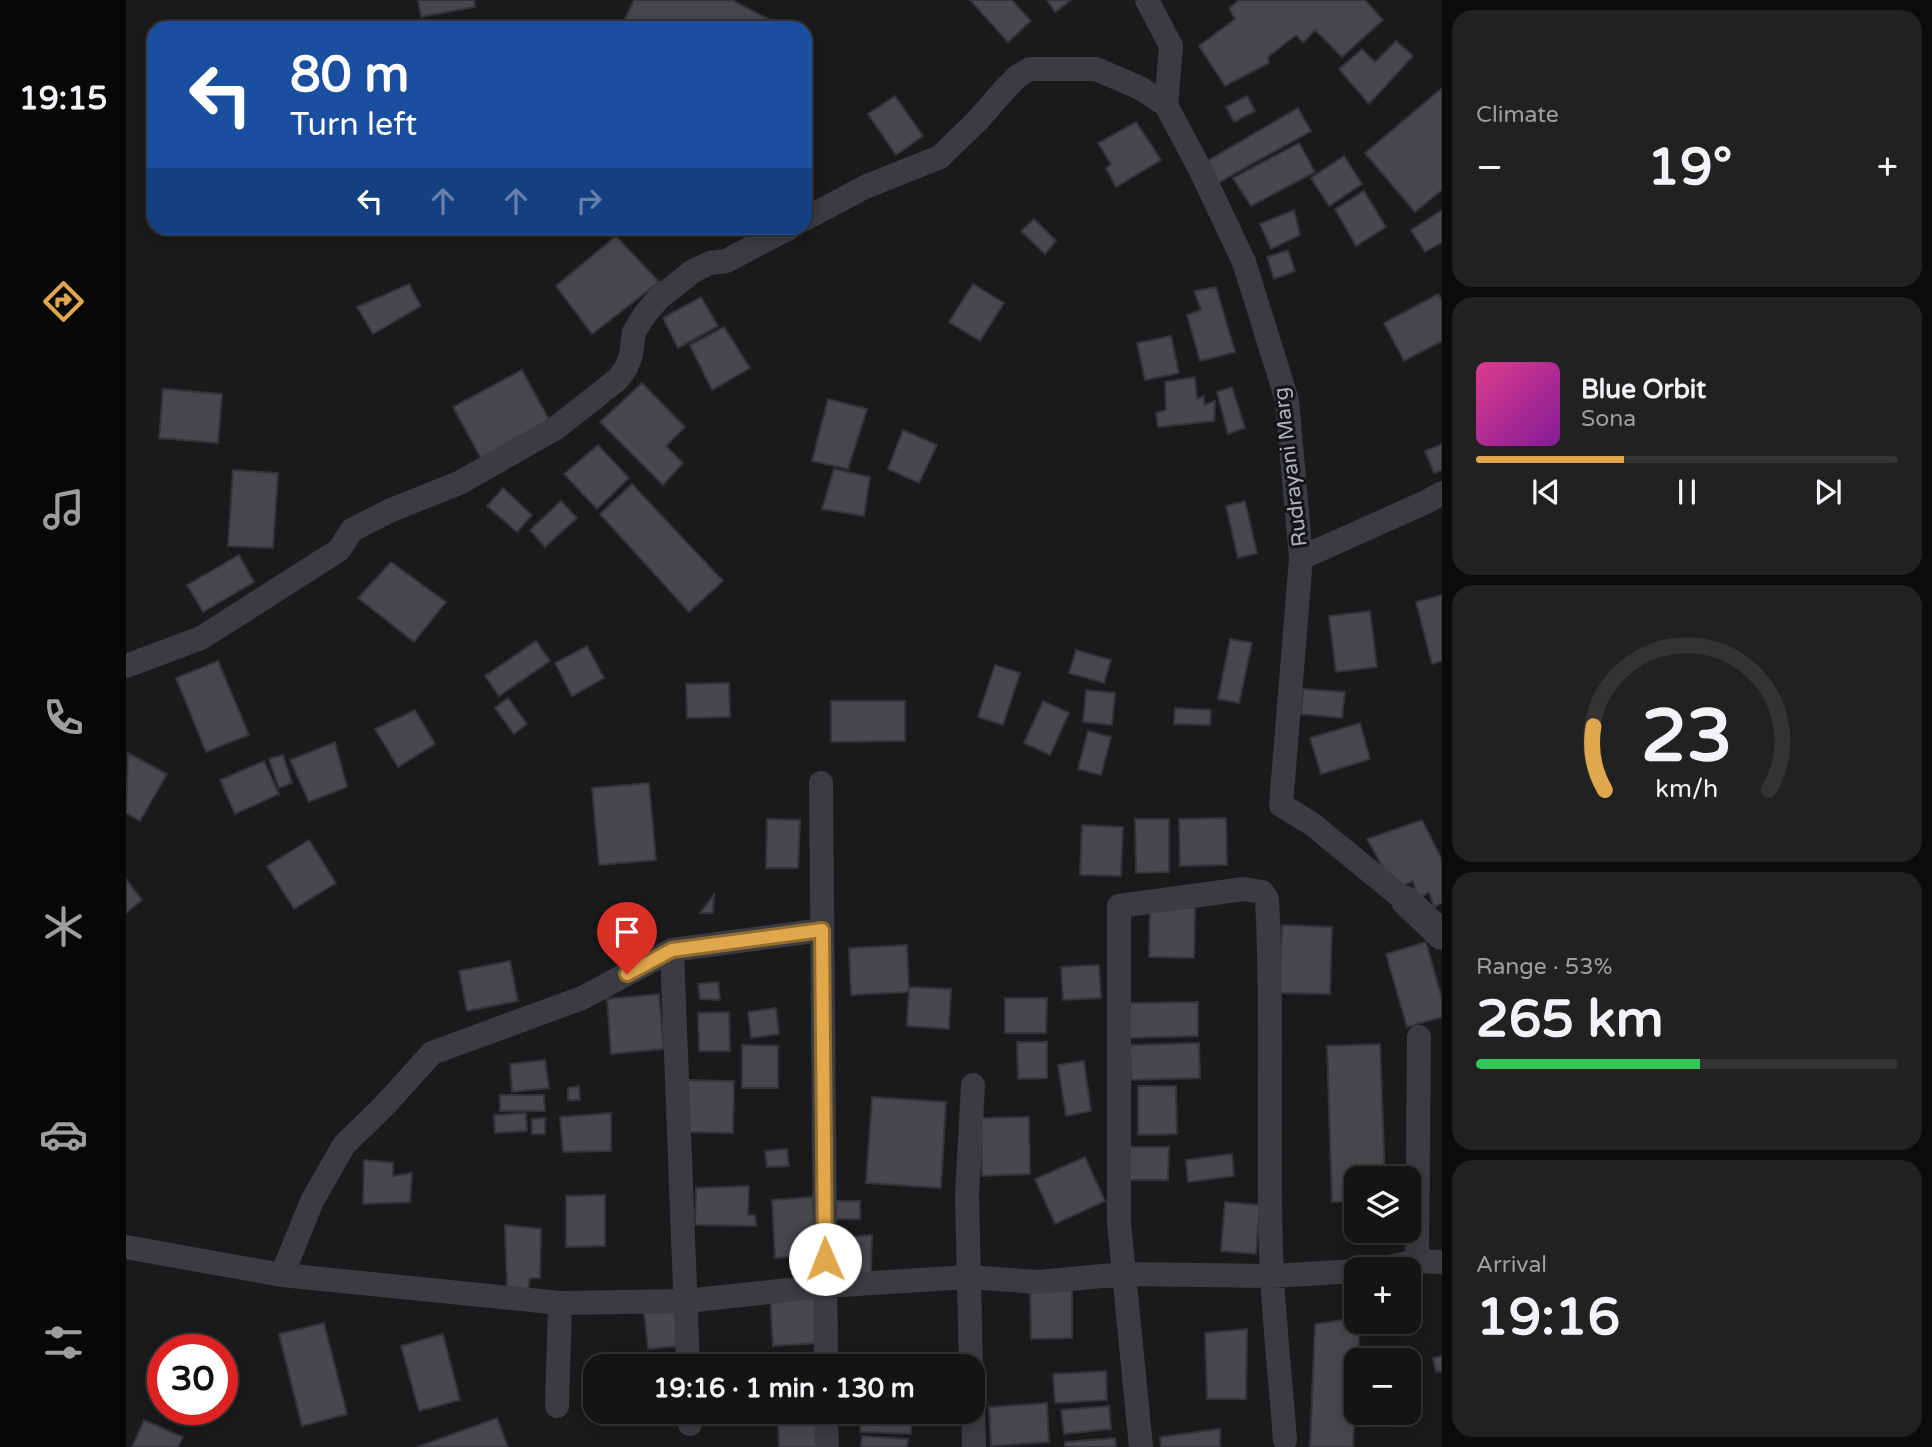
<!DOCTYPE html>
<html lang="en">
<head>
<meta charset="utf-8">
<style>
  body { margin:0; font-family:"Varela Round",sans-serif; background:#212122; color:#f1f3f6; height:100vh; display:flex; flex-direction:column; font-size:26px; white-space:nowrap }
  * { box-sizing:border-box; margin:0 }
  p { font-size:23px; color:#9d9ea0 }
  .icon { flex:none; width:38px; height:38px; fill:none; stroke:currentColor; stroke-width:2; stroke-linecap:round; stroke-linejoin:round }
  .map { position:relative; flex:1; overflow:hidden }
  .drawer { display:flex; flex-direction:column; gap:10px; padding:10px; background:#0b0b0c; width:490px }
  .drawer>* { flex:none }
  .top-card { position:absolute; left:21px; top:21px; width:665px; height:214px; border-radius:21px; box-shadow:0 4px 18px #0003,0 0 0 2px #333334; background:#1a4fa0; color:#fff; overflow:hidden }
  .tools { position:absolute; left:1218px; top:1166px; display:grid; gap:14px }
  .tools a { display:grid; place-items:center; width:77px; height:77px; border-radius:14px; background:#141415; box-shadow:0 4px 18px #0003,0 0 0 2px #333334; font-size:35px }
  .speed { position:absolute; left:21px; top:1334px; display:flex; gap:14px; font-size:35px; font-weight:700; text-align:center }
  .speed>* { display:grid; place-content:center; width:91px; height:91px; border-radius:50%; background:#141415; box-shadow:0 4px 18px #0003,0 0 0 2px #333334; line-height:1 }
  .speed .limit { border:10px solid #d22; background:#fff; color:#111 }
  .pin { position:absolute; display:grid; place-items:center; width:60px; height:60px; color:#fff; margin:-72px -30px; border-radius:50% 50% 50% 0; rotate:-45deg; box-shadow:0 0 7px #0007 }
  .pin .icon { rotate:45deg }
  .me { position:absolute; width:77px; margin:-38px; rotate:359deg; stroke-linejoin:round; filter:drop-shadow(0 0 5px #0008) }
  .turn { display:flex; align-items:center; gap:24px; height:147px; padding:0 28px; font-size:32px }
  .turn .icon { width:91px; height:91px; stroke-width:2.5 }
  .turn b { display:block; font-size:49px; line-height:60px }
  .lanes { display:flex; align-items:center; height:66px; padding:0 28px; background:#0003; justify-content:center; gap:35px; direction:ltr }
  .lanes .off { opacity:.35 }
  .big { font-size:52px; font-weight:700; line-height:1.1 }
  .drawer .widget { flex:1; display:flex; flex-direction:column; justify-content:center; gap:10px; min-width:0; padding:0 24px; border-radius:21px; background:#212122 }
  .drawer .dial { align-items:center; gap:0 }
  .dial svg { height:182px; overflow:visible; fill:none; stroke:#333334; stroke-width:7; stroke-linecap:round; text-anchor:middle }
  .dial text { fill:#f1f3f6; stroke:none }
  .song { display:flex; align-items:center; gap:21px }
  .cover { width:84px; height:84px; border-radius:10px; background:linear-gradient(135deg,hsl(330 70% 55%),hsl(290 70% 35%)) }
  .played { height:7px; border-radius:4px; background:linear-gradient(90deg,#e1a74c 35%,#333334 35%) }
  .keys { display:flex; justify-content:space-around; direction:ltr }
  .heat { display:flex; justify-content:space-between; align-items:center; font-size:38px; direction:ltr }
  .charge { height:10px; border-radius:5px; background:linear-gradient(90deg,#34c759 53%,#333334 0) }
  .trip { position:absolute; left:457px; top:1354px; width:402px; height:70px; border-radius:21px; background:#141415; box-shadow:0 4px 18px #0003,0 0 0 2px #333334; font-weight:700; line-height:70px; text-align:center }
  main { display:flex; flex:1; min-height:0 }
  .tabs { display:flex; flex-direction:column; width:126px; justify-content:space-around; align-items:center; background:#080808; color:#9d9ea0 }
  .tabs .icon { width:49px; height:49px }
  .tabs .on { color:#e1a74c }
  .tabs b { font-size:32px; color:#f1f3f6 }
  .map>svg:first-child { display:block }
</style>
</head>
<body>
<main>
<nav class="tabs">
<b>19:15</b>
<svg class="icon on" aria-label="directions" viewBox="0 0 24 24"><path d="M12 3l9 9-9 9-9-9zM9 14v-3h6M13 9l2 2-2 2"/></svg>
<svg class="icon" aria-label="music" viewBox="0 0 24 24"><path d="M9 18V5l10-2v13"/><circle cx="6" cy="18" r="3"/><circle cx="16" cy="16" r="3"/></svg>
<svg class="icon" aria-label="phone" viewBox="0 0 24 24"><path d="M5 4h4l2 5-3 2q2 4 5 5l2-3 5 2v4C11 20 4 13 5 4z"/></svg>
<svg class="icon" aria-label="climate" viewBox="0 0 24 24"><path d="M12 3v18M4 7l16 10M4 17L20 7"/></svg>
<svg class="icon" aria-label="car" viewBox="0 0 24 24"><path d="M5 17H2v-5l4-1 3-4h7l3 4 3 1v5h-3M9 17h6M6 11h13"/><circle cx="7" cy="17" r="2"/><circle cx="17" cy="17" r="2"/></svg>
<svg class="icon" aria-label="filters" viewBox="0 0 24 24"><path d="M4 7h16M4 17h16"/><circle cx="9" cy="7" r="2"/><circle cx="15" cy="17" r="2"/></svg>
</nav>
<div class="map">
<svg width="1316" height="1447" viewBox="0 0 1316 1447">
  <rect width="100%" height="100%" fill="#1a1a1c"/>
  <path fill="#47484c" stroke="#343438" stroke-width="2" d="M292,0H348L349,7L295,17Z
    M508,0H606L648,22L645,28H511L498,21Z
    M844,0H886L905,21L882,42Z
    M921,0H945L929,12Z
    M1113,0H1239L1257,20L1216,57L1189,30L1177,43L1170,35L1142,57L1143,63L1099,86L1073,46L1109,19L1103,8Z
    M1270,41L1287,56L1243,104L1213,69L1236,49L1249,62Z
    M1316,88V190L1289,212L1239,153Z
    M769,96L797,136L770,155L742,114Z
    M1121,96L1129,111L1108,122L1100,107Z
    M1172,108L1185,131L1088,185L1078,163Z
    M1010,122L1035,160L990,187L980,168L985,164L972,143Z
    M1173,143L1189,172L1125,206L1107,178Z
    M1218,156L1236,184L1203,206L1185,178Z
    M1238,191L1260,227L1230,246L1209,209Z
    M1168,210L1174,235L1145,249L1134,224Z
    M1316,210V242L1299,252L1285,230Z
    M908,219L930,241L919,254L895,231Z
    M490,236L533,282L466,334L430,286Z
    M1162,250L1169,271L1148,279L1141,257Z
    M283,284L295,306L247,334L231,307Z
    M847,284L878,303L854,341L823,322Z
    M1090,287L1109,352L1074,361L1061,315L1075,310L1068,291Z
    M1312,294L1316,301V341L1278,361L1258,323Z
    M575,297L592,326L552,348L537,318Z
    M598,327L624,368L586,390L564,345Z
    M1045,336L1053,373L1019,380L1011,343Z
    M396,370L426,425L357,462L327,407Z
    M1069,377L1071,399L1078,396V405L1089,401L1088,421L1032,427L1030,413L1040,410L1039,382Z
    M516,383L559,427L540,446L557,463L537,485L474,422Z
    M1106,387L1119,428L1102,434L1091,392Z
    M37,389L96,394L92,443L33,438Z
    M702,399L741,409L722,469L686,461Z
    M777,430L811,445L793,483L762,469Z
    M1316,444V470L1308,473L1299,451Z
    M472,445L503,478L471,509L438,474Z
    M708,469L744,477L738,516L696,509Z
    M107,470L152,473L147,548L102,546Z
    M506,484L597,581L563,612L474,514Z
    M377,488L406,515L391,532L361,506Z
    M435,501L451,518L419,547L404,530Z
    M1119,501L1131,553L1112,558L1100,506Z
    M113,555L128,582L77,612L61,585Z
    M265,562L320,602L288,642L232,598Z
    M1316,595V661L1306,664L1290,602Z
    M1244,611L1251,667L1210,672L1203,616Z
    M1104,639L1126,643L1113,703L1092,699Z
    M410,641L424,661L373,696L359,676Z
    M461,646L478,678L446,696L429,663Z
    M950,650L985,660L978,683L943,673Z
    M92,661L123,735L80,752L50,678Z
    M869,665L894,673L877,725L852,717Z
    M603,683L604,717L561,718L560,684Z
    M1177,689L1219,692L1216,718L1175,714Z
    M960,690L989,693L986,725L957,722Z
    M382,698L401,724L388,734L369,708Z
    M705,701H779V741L705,742Z
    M917,701L943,713L924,755L898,743Z
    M1049,708L1085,710L1084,725L1048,724Z
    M289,710L309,744L272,767L249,729Z
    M1234,723L1244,759L1195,774L1184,738Z
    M962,731L985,737L975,775L952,769Z
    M209,742L221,787L183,802L164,760Z
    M2,753L41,774L14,821L0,813Z
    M157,755L166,783L153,788L143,759Z
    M138,761L153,794L109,814L94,780Z
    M523,783L530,860L473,865L466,788Z
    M1100,818L1101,865L1054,866L1053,819Z
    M641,819L674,820L672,868H640Z
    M1009,819H1043V872L1010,873Z
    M1296,820L1316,860V903L1308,907L1303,892L1292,899L1287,881L1269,889L1241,839Z
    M956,825L997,827L995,876L954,875Z
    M183,840L210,883L168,909L141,866Z
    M0,879L16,900L0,913Z
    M588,895L587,913H574Z
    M1024,907L1069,908L1068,958L1023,957Z
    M1156,925L1206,927L1204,994L1153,993Z
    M1300,942L1316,999V1017L1281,1027L1260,954Z
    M781,945L783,992L725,995L723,948Z
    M384,961L392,1001L341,1011L333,971Z
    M973,965L975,998L937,1000L935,967Z
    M592,982L594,1000L574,999L572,984Z
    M783,987L825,989L823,1029L781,1026Z
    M533,994L538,1049L485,1054L481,999Z
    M879,998H921L920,1033H879Z
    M1072,1002V1036L1003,1038V1003Z
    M650,1008L653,1034L625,1038L622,1012Z
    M603,1012L604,1051H573L572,1013Z
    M891,1042H921V1078L892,1079Z
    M1073,1043L1074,1078L1005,1080L1004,1045Z
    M1254,1044L1259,1178H1230V1202H1206L1201,1046Z
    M616,1045L652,1046V1088H616Z
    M419,1060L423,1088L386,1092L384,1064Z
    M958,1061L965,1111L940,1116L932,1065Z
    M561,1080L608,1081L607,1133L560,1132Z
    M453,1086L454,1100H442V1088Z
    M1012,1086H1050L1051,1134L1012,1135Z
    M374,1095H418L419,1111H374Z
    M746,1097L820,1102L815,1188L740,1183Z
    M400,1113L401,1131L369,1133L368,1115Z
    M485,1113V1151L437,1152L434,1117Z
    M903,1117L904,1174L856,1176L855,1118Z
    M419,1118V1134H406V1119Z
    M1004,1147H1043L1042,1180H1004Z
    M661,1149L663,1166L641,1167L639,1151Z
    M1106,1154L1108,1176L1062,1182L1060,1160Z
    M959,1157L979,1201L929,1224L909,1179Z
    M238,1160L267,1163V1176L286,1173L284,1202L237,1204Z
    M623,1186L622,1215H629L630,1226L569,1225L570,1188Z
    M479,1195V1246L440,1247V1196Z
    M687,1197L691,1255L649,1258L646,1200Z
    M710,1201H734V1219H710Z
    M1099,1202L1134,1205L1130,1254L1095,1251Z
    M379,1225L415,1229L414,1278H404L402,1289H381Z
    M746,1235L745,1273L708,1276L709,1238Z
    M946,1290V1338L905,1339L904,1291Z
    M692,1294L694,1343L647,1346L644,1297Z
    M551,1308L555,1346L522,1349L518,1311Z
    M1230,1318V1321H1234L1227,1447H1184L1189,1324Z
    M198,1323L221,1414L176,1426L153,1334Z
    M1121,1329L1120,1399H1081L1079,1333Z
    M317,1334L334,1400L293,1411L275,1346Z
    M650,1353L692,1356L691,1367H649Z
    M1316,1356V1371L1310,1372L1307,1358Z
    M555,1359V1367H503V1361Z
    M980,1371L981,1400L929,1403L927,1374Z
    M921,1403L923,1442L865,1446L863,1407Z
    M983,1406L985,1429L938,1434L935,1410Z
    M735,1412H785V1434L734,1432Z
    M371,1418L382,1447H291Z
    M18,1420L57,1437L52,1447H6Z
    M695,1421L697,1447H653L652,1423Z
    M1094,1429V1447H1035L1034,1437Z
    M736,1436L782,1439L781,1447H735Z
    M989,1438L990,1447H939V1442Z"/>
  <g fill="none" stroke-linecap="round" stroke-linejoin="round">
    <path stroke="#3b3c40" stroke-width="24" d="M1021,0L1045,46L1040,105L1075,171L1118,262L1161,400L1175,558L1155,805L1186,824L1280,901
      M679,219L739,187L814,157L852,120L879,89L892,76L904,69H970L1014,88L1040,105
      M1175,558L1300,502L1316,493
      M0,666L75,638L213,550L226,530L263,511L333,483L430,428L492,379L500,368L505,355L508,332L519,314L533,298L567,271L584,263L600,261L663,228
      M695,783L700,1367
      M546,950L562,1367
      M0,1247L156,1275L434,1303L560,1301L699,1286L842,1277L912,1282L998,1274L1146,1276L1230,1271
      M1291,1261L1293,1037
      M1253,1269L1291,1261L1316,1262
      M156,1275L186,1201L218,1145L258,1106L306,1053L456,998L546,950L696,930
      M845,1367L841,1195L847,1085
      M431,1406L434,1303
      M847,1411L848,1447
      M563,1412L564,1424
      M700,1412L701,1447
      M1015,1447L993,1223V906L1118,889L1136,892L1141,899C1148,1025 1140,1151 1146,1276C1149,1331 1155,1386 1159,1440"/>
    <path stroke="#3b3c40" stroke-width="30" d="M1280,901L1316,935"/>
  </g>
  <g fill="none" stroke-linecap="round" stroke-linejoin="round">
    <defs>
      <path id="route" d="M501,974L546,950L696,930L699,1259"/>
    </defs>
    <use href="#route" stroke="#926d31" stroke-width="18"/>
    <use href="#route" stroke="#e1a74c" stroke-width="12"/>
  </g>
  <g text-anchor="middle" stroke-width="6" stroke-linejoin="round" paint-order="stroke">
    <g font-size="21" fill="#aeb2ba" stroke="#151517">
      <text transform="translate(1164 467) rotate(-97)" y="7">Rudrayani Marg</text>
    </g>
  </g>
</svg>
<div class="tools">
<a><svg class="icon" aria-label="layers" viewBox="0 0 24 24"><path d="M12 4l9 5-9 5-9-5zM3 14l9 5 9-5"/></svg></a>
<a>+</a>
<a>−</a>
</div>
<div class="speed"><div class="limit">30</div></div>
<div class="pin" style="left:501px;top:974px;background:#d93025"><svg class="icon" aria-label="arrive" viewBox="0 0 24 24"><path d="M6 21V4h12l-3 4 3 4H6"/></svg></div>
<svg class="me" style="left:699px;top:1259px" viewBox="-20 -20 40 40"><circle r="19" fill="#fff"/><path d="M0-13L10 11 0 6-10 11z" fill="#e1a74c"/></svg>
<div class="trip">19:16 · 1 min · 130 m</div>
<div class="top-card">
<div class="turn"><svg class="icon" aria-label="left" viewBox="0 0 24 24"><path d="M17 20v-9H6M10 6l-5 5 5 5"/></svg><div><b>80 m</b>Turn left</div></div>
<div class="lanes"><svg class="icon" aria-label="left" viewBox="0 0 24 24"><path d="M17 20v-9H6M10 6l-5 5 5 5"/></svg><svg class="icon off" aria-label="ahead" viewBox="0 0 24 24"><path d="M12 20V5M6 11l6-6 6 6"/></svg><svg class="icon off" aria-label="ahead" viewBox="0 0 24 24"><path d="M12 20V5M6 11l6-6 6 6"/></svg><svg class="icon off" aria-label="right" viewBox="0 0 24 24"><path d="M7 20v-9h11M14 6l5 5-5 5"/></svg></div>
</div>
</div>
<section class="drawer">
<div class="widget"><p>Climate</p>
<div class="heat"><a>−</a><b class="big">19°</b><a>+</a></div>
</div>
<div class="widget">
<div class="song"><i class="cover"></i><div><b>Blue Orbit</b><p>Sona</p></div></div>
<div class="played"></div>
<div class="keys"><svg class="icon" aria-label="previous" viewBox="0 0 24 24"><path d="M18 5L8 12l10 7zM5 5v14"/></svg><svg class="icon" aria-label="pause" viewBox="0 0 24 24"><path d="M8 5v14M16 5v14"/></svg><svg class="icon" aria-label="next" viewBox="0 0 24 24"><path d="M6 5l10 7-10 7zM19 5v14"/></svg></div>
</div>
<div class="widget dial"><svg viewBox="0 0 100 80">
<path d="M14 69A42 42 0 1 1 86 69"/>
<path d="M14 69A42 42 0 0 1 9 41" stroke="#e1a74c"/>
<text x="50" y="56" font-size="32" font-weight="700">23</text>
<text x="50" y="72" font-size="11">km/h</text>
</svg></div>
<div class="widget"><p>Range · 53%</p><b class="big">265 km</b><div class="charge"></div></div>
<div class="widget"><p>Arrival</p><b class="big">19:16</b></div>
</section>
</main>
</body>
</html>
